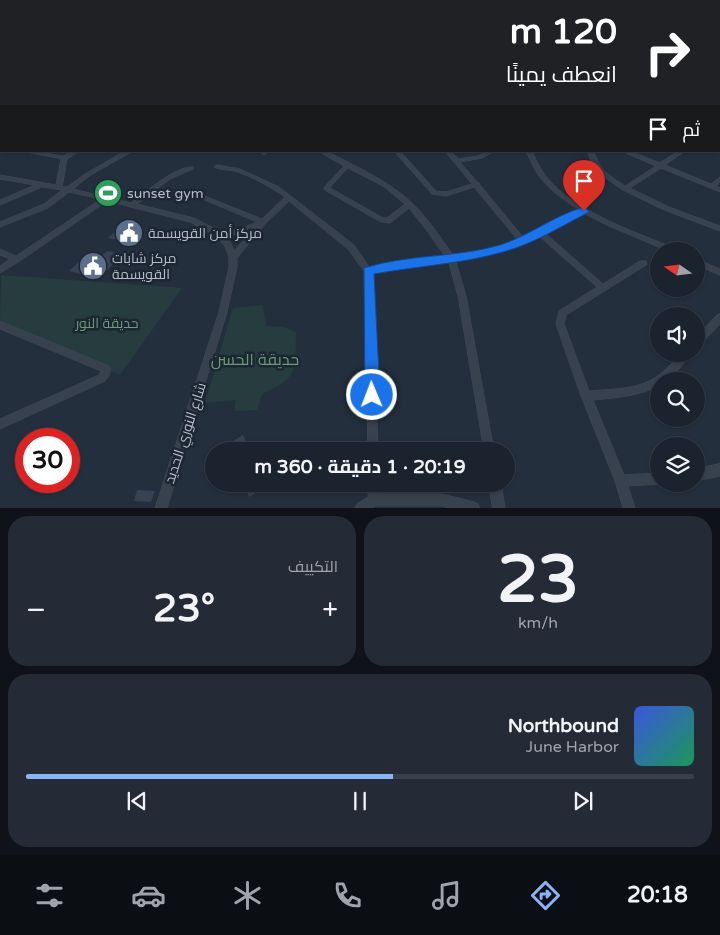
<!DOCTYPE html>
<html lang="ar">
<head>
<meta charset="utf-8">
<style>
  body { margin:0; font-family:"Varela Round",Cairo,sans-serif; background:#242b36; color:#f1f3f6; direction:rtl; height:100vh; display:flex; flex-direction:column; font-size:19px; white-space:nowrap }
  * { box-sizing:border-box; margin:0 }
  p { font-size:16px; color:#a0a4aa }
  .icon { flex:none; width:28px; height:28px; fill:none; stroke:currentColor; stroke-width:2; stroke-linecap:round; stroke-linejoin:round }
  .map { position:relative; height:508px; overflow:hidden; direction:ltr }
  .sheet { display:flex; flex-direction:column; gap:8px; padding:8px; background:#0f1319; flex:1 }
  .sheet>* { flex:none }
  .top-card { position:absolute; left:0px; top:0px; width:720px; height:152px; box-shadow:0 1px 4px #0004,0 0 0 1px #39404a; direction:rtl; background:#202124; color:#fff; overflow:hidden }
  .needle { width:32px; rotate:284deg }
  .controls { position:absolute; left:650px; top:242px; display:grid; gap:10px }
  .controls a { display:grid; place-items:center; width:55px; height:55px; border-radius:50%; background:#1b232e; box-shadow:0 1px 4px #0004,0 0 0 1px #39404a; font-size:25px }
  .speed { position:absolute; left:15px; top:428px; display:flex; gap:10px; font-size:25px; font-weight:700; text-align:center }
  .speed>* { display:grid; place-content:center; width:65px; height:65px; border-radius:50%; background:#1b232e; box-shadow:0 1px 4px #0004,0 0 0 1px #39404a; line-height:1 }
  .speed .limit { border:8px solid #d22; background:#fff; color:#111 }
  .pin { position:absolute; display:grid; place-items:center; width:42px; height:42px; color:#fff; margin:-51px -21px; border-radius:50% 50% 50% 0; rotate:-45deg; box-shadow:0 0 5px #0007 }
  .pin .icon { rotate:45deg }
  .me { position:absolute; width:55px; margin:-28px; rotate:359deg; stroke-linejoin:round; filter:drop-shadow(0 0 4px #0008) }
  .turn { display:flex; align-items:center; gap:18px; height:105px; padding:0 20px; font-size:22px }
  .turn .icon { width:65px; height:65px; stroke-width:2.5 }
  .turn b { display:block; font-size:35px; line-height:42px }
  .then { display:flex; align-items:center; height:48px; padding:0 20px; background:#0003; gap:10px; font-size:19px }
  .big { font-size:38px; font-weight:700; line-height:1.1 }
  .sheet .widget { flex:1; display:flex; flex-direction:column; justify-content:center; gap:8px; min-width:0; padding:0 18px; border-radius:20px; background:#242b36 }
  .sheet .dial { align-items:center; gap:0 }
  .dial b { font-size:65px; line-height:1 }
  .song { display:flex; align-items:center; gap:15px }
  .cover { width:60px; height:60px; border-radius:8px; background:linear-gradient(135deg,hsl(230 70% 55%),hsl(150 70% 35%)) }
  .played { height:5px; border-radius:2px; background:linear-gradient(90deg,#8ab4f8 55%,#39404a 55%) }
  .keys { display:flex; justify-content:space-around; direction:ltr }
  .heat { display:flex; justify-content:space-between; align-items:center; font-size:28px; direction:ltr }
  .sheet .tiles { flex:1; display:grid; gap:8px; grid-template-columns:1fr 1fr }
  .widget:last-child { grid-column:span 2 }
  .trip { position:absolute; left:205px; top:442px; width:310px; height:50px; border-radius:25px; background:#1b232e; box-shadow:0 1px 4px #0004,0 0 0 1px #39404a; font-weight:700; line-height:50px; text-align:center; direction:rtl }
  .menu { display:flex; height:80px; justify-content:space-around; align-items:center; background:#0b0e12; color:#a0a4aa }
  .menu .icon { width:35px; height:35px }
  .menu .active { color:#8ab4f8 }
  .menu b { font-size:22px; color:#f1f3f6 }
  .map>svg:first-child { display:block }
</style>
</head>
<body>
<div class="map">
<svg width="720" height="508" viewBox="0 0 720 508">
  <rect width="100%" height="100%" fill="#242f3e"/>
  <path fill="#263c3f" d="M1,275L182,288L120,375L0,320Z
    M263,305L266,326L284,327L296,332C295,370 299,378 262,394L257,410L234,411L236,400L205,403L233,308Z"/>
  <path fill="#364354" d="M123,224L131,226L144,229L132,243L108,238Z
    M107,251L123,254L99,279L69,271L83,258L96,261Z
    M243,435L248,447L253,444L257,451H231L228,444Z
    M244,484H270L249,497Z
    M137,490L155,491L151,502L134,501Z"/>
  <g fill="none" stroke-linecap="round" stroke-linejoin="round">
    <defs>
      <path id="minor" d="M13,0H17V1H14Z
        M66,0H70V1H67Z
        M145,0H149L150,1H146Z
        M160,0H164L165,1H161Z
        M448,0H571L471,1Z
        M571,0H698L702,1H571Z
        M718,1H720V3H719Z
        M0,13H1V15H0Z
        M0,41H1V46H0Z
        M719,41H720V44H719Z
        M719,54H720V56H719Z
        M0,61H1V64H0Z
        M719,62H720V65H719Z
        M0,74H1V76H0Z
        M0,96H1V99H0Z
        M1,120V124L0,125V121Z
        M0,146H1V150H0Z
        M21,151H35L63,156L72,151H80L67,159L62,187H67L85,174L125,151H133L89,176L73,189L131,203C146,192 175,166 193,167V169L170,179L137,204L194,218L221,232L240,229L257,222L188,193L187,192L188,191H192L262,219L285,197C271,187 254,178 238,172C230,169 221,171 214,167L217,165L240,169L279,187L354,245L370,268L412,260L446,258L428,232L409,208L390,223L381,222L325,190L324,189L326,185L344,166L318,151H326C355,166 387,180 411,202C428,218 441,238 454,257L500,246L517,239L474,187L446,196L432,194L394,151H400L436,191L446,192L472,184L445,151H451L458,159L478,156L487,151H495L482,158L460,162L477,182L479,183L480,185L523,237L537,231L580,210C563,200 545,187 535,170C532,164 529,157 526,151H532C535,157 537,163 541,169C565,209 635,232 677,249L678,251H668L609,226L585,214L545,233L603,284L640,261H646L647,263L646,265L566,315L564,324L589,391C609,389 633,390 651,380C663,374 672,363 680,354H691L679,369L665,381H659V386C638,396 616,398 593,400L624,475L659,473V484H661L628,486L635,508H623L615,481L581,396L556,324L559,311L597,287L539,236L505,250L456,262L466,296L494,451H484L458,296L449,263L412,266L372,273L378,451H368L364,271L348,249L289,201L265,224L237,258V267L227,312L167,508H155L219,312L229,267V257L225,246L217,237L190,222L107,201L20,261L0,273V266L10,259L0,255V249L16,256L101,199L69,192L48,208L0,227V222L44,204L62,190L42,187L0,205V200L35,185L0,179V175L56,185L61,159ZM348,168L383,186L405,204L387,218H383L330,188ZM253,229L234,251L231,243L225,236L241,233Z
        M262,151H269L264,155L261,153Z
        M588,151H594C600,171 609,175 625,186L656,166L621,151H630L660,163L678,151H685L665,165L711,184L720,177V182L716,186L720,188V192L661,168L630,188L669,207L720,226V231L664,210L623,190L604,177L592,165Z
        M696,259L720,269V275L696,265Z
        M720,314V324L699,346L696,347V337L717,315Z
        M0,321L109,366C112,372 109,376 105,381L0,429V419L99,375L101,371L0,329Z
        M720,464V476L696,481V469Z
        M368,484H380V494H442L474,502L478,504L480,508H449L442,506H375L373,508H355L357,504L368,497Z
        M489,484H501L505,508H493Z"/>
    </defs>
    <use href="#minor" stroke="#414a57" stroke-width="1"/>
    <use href="#minor" fill="#38414e" fill-rule="evenodd"/>
  </g>
  <path fill="#1a73e8" stroke="#114b97" d="M584,207L589,211L587,213C560,227 533,244 503,252C461,264 417,266 374,274L380,395L378,400L372,402L367,400L365,395L364,268C408,254 456,258 500,245C529,236 555,215 584,207Z"/>
  <defs>
    <symbol id="stadium-disc" viewBox="-11 -11 22 22"><circle r="9.5" fill="#2e9e5b" stroke="#1d2633"/><path d="M0-5a6.5 5 0 1 0 0 10a6.5 5 0 1 0 0-10ZM-3.5-1.8h7v3.6h-7Z" fill="#fff"/></symbol>
    <symbol id="civic-disc" viewBox="-11 -11 22 22"><circle r="9.5" fill="#5c6f8a" stroke="#1d2633"/><path d="M-.6-6.5H3V-4.5H.6V-3L4-1V1h2V6H-6V1h2V-1L-.6-3ZM-1.2 2.5V6h2.4V2.5Z" fill="#fff"/></symbol>
  </defs>
  <g fill-rule="evenodd">
    <use href="#stadium-disc" x="92" y="177" width="32" height="32"/>
    <use href="#civic-disc" x="113" y="217" width="32" height="32"/>
    <use href="#civic-disc" x="77" y="250" width="32" height="32"/>
  </g>
  <g text-anchor="middle" stroke-width="5" stroke-linejoin="round" paint-order="stroke">
    <g font-size="14" fill="#b4bcc9" stroke="#1d2633" text-anchor="start">
      <text x="127" y="198">sunset gym</text>
      <text x="148" y="238">مركز أمن القويسمة</text>
      <text x="112" y="263">مركز شابات<tspan x="112" dy="16">القويسمة</tspan></text>
    </g>
    <g font-size="14" fill="#6b9a76" stroke="#1d2633">
      <text x="107" y="328">حديقة النور</text>
    </g>
    <g font-size="14" fill="#b4bcc9" stroke="#1d2633">
      <text transform="translate(185 433) rotate(-72)" y="5">شارع النوري الحديد</text>
    </g>
    <g font-size="16" fill="#6b9a76" stroke="#1d2633">
      <text x="255" y="365">حديقة الحسن</text>
    </g>
  </g>
</svg>
<div class="controls">
<a><svg class="needle" viewBox="-14 -14 28 28"><path d="M0-13l5 13h-10z" fill="#e53935"/><path d="M0 13l5-13h-10z" fill="#a0a4aa"/></svg></a>
<a><svg class="icon" aria-label="sound" viewBox="0 0 24 24"><path d="M4 9h4l5-4v14l-5-4H4zM17 9q2 3 0 6"/></svg></a>
<a><svg class="icon" aria-label="search" viewBox="0 0 24 24"><circle cx="10" cy="10" r="6"/><path d="M15 15l6 6"/></svg></a>
<a><svg class="icon" aria-label="layers" viewBox="0 0 24 24"><path d="M12 4l9 5-9 5-9-5zM3 14l9 5 9-5"/></svg></a>
</div>
<div class="speed"><div class="limit">30</div></div>
<div class="pin" style="left:584px;top:211px;background:#d93025"><svg class="icon" aria-label="arrive" viewBox="0 0 24 24"><path d="M6 21V4h12l-3 4 3 4H6"/></svg></div>
<svg class="me" style="left:372px;top:395px" viewBox="-20 -20 40 40"><circle r="17" fill="#1a73e8" stroke="#fff" stroke-width="3"/><path d="M0-11L8 9 0 5-8 9z" fill="#fff"/></svg>
<div class="trip">20:19 · 1 دقيقة · 360 m</div>
<div class="top-card">
<div class="turn"><svg class="icon" aria-label="right" viewBox="0 0 24 24"><path d="M7 20v-9h11M14 6l5 5-5 5"/></svg><div><b>120 m</b>انعطف يمينًا</div></div>
<div class="then">ثم<svg class="icon" aria-label="arrive" viewBox="0 0 24 24"><path d="M6 21V4h12l-3 4 3 4H6"/></svg></div>
</div>
</div>
<section class="sheet">
<div class="tiles">
<div class="widget dial"><b>23</b><p>km/h</p></div>
<div class="widget"><p>التكييف</p>
<div class="heat"><a>−</a><b class="big">23°</b><a>+</a></div>
</div>
<div class="widget">
<div class="song"><i class="cover"></i><div><b>Northbound</b><p>June Harbor</p></div></div>
<div class="played"></div>
<div class="keys"><svg class="icon" aria-label="previous" viewBox="0 0 24 24"><path d="M18 5L8 12l10 7zM5 5v14"/></svg><svg class="icon" aria-label="pause" viewBox="0 0 24 24"><path d="M8 5v14M16 5v14"/></svg><svg class="icon" aria-label="next" viewBox="0 0 24 24"><path d="M6 5l10 7-10 7zM19 5v14"/></svg></div>
</div>
</div>
</section>
<nav class="menu">
<b>20:18</b>
<svg class="icon active" aria-label="directions" viewBox="0 0 24 24"><path d="M12 3l9 9-9 9-9-9zM9 14v-3h6M13 9l2 2-2 2"/></svg>
<svg class="icon" aria-label="music" viewBox="0 0 24 24"><path d="M9 18V5l10-2v13"/><circle cx="6" cy="18" r="3"/><circle cx="16" cy="16" r="3"/></svg>
<svg class="icon" aria-label="phone" viewBox="0 0 24 24"><path d="M5 4h4l2 5-3 2q2 4 5 5l2-3 5 2v4C11 20 4 13 5 4z"/></svg>
<svg class="icon" aria-label="climate" viewBox="0 0 24 24"><path d="M12 3v18M4 7l16 10M4 17L20 7"/></svg>
<svg class="icon" aria-label="car" viewBox="0 0 24 24"><path d="M5 17H2v-5l4-1 3-4h7l3 4 3 1v5h-3M9 17h6M6 11h13"/><circle cx="7" cy="17" r="2"/><circle cx="17" cy="17" r="2"/></svg>
<svg class="icon" aria-label="filters" viewBox="0 0 24 24"><path d="M4 7h16M4 17h16"/><circle cx="9" cy="7" r="2"/><circle cx="15" cy="17" r="2"/></svg>
</nav>
</body>
</html>
